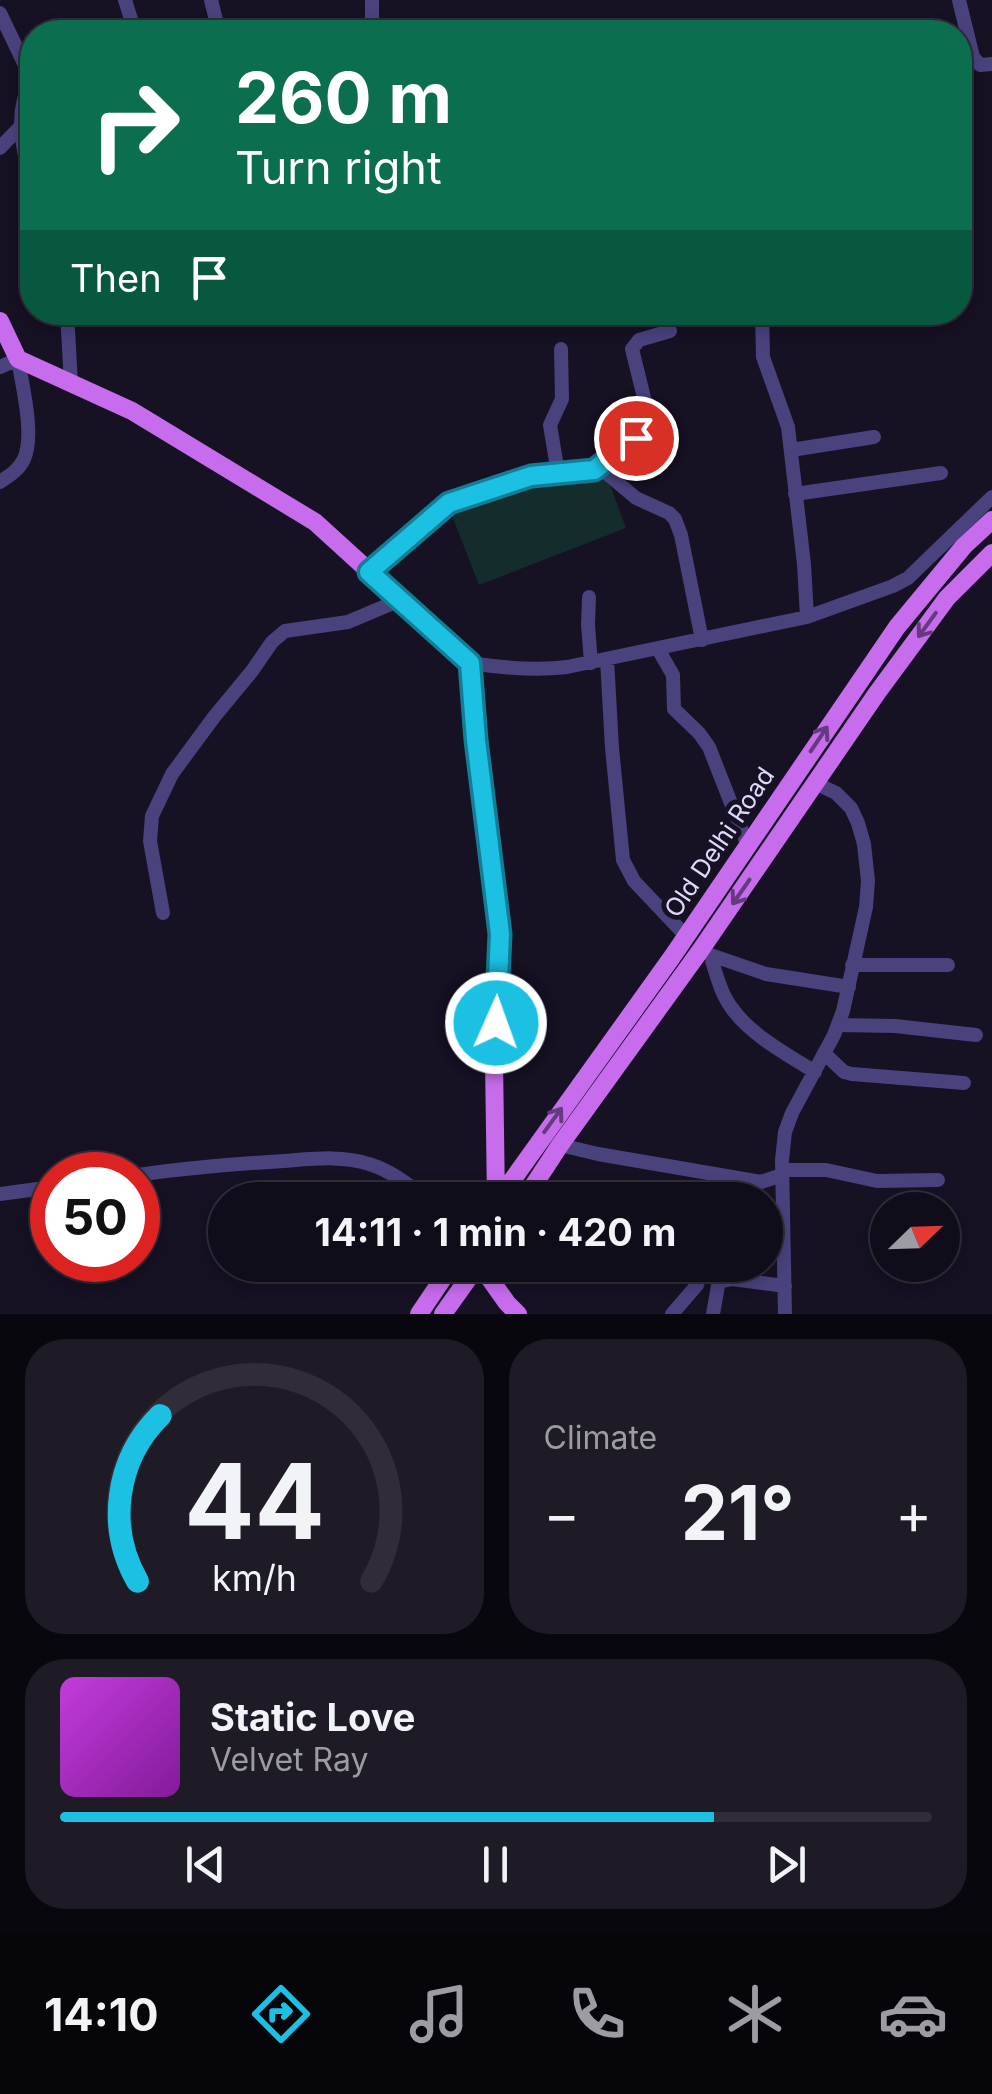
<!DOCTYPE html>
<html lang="en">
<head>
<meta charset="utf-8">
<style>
  body { margin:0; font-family:Inter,sans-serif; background:#1e1b27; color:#f1f3f6; height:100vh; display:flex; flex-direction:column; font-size:38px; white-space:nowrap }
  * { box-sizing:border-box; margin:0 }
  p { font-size:32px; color:#9c9ca2 }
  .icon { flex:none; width:55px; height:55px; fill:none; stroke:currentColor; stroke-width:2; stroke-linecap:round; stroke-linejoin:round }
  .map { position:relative; height:1314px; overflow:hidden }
  .drawer { display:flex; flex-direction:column; gap:25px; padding:25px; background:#09070e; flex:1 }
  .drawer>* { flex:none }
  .hud { position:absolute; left:20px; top:20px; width:952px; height:305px; border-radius:40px; box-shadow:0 5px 15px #0003,0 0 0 2px #302d39; background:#0b6e4f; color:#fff; overflow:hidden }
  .needle { width:65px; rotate:67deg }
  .fabs { position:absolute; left:870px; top:1192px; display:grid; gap:20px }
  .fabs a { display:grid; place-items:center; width:90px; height:90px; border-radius:50%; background:#100d1a; box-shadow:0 5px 15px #0003,0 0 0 2px #302d39; font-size:50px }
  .speed { position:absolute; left:30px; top:1152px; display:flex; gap:20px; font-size:50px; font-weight:700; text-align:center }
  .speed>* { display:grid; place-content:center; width:130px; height:130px; border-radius:50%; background:#100d1a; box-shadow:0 5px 15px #0003,0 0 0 2px #302d39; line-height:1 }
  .speed .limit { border:15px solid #d22; background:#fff; color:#111 }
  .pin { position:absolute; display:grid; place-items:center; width:85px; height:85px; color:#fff; margin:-42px; border:5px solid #fff; border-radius:50%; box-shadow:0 2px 10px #0007 }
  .me { position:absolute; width:110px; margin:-55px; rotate:2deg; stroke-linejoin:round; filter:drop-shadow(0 0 8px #0008) }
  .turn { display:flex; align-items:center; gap:35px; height:210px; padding:0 50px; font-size:45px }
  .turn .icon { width:130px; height:130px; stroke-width:2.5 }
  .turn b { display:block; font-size:70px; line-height:85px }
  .then { display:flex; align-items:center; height:95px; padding:0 50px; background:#0003; gap:20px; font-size:38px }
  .big { font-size:75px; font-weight:700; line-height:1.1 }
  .drawer .tile { flex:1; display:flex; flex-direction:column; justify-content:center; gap:15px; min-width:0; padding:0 35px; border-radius:40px; background:#1e1b27 }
  .drawer .dial { align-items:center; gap:0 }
  .dial svg { height:260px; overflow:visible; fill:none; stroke:#302d39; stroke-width:7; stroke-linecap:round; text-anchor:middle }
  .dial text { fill:#f1f3f6; stroke:none }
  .song { display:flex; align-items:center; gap:30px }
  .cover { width:120px; height:120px; border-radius:15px; background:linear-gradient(135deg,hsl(290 70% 55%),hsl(290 70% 35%)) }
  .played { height:10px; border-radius:5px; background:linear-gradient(90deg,#1bc0e3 75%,#302d39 75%) }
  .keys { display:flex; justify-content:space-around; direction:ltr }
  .heat { display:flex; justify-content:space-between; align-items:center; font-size:55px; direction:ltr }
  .drawer .tiles { flex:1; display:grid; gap:25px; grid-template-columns:1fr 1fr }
  .tile:last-child { grid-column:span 2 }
  .trip { position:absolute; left:208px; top:1182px; width:575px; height:100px; border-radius:50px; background:#100d1a; box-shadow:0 5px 15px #0003,0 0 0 2px #302d39; font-weight:700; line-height:100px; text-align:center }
  .tabs { display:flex; height:160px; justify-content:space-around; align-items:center; background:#06050a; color:#9c9ca2 }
  .tabs .icon { width:70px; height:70px }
  .tabs .current { color:#1bc0e3 }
  .tabs b { font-size:45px; color:#f1f3f6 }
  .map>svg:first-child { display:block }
</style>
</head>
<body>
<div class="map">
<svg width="992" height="1314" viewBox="0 0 992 1314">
  <rect width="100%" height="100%" fill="#161123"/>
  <path fill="#152c2d" d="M606,474L626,528L479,585L449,508L487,501L530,483L576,480Z"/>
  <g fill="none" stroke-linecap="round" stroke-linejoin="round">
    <path stroke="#49427d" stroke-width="14" d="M125,0L135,32
      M211,0L219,32
      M959,0L973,57L980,65L992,64
      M0,13L32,80
      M366,32L372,21V0
      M32,81C12,113 24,153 32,187
      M0,148L21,126
      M67,312L71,384
      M762,312L763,357L788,427L804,564L807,617
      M0,367L18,359C22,385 35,435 24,459C19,470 9,476 0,482
      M791,450L874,437
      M594,469L647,428L650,422L632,349L639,340L670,331
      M558,473L550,425L562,399L561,349
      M795,494L941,473
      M369,572L449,503L531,476L589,469L605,472L636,498L669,513L675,519L681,535L702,640
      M589,597L588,625L591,663
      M658,649L673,675L674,709L699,733L709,747L747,844
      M607,659L612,748L623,860L634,881L686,936
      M470,663C503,668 534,671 567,667L807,617L893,586L908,578L992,497
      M163,913L150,841L152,816L172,774L214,717L252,671L272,642L285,631L348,622L400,600
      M705,953L766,974L849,987
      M710,955C716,972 720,992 731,1007C749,1034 788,1055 815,1072
      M852,965H948
      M838,1025L895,1026L976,1035
      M824,1053L844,1072L852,1074L964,1083
      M560,1145L598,1154L761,1182L782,1175
      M782,1170H826L877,1181L938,1180
      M138,1175C186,1168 235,1164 284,1161C311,1159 343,1155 369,1164C392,1171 409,1185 428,1200
      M0,1194L52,1187
      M717,1200L723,1176
      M672,1314L697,1285L702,1265
      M713,1314L718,1286L721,1281L732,1279L785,1286
      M785,1314L782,1160L785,1132L792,1113L834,1035L843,1011L866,907L868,881L864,844L858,823L851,808L836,793L815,783"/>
    <path stroke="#c76ced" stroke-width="18" d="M0,321L18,359L132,411L315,522L470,663L476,740L500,934L494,1061L496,1200
      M498,1200L672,957L897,627L964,546L992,520
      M524,1200L560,1145L700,951L877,693L947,598L992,553
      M480,1265L507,1303L518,1314
      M419,1314L452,1265
      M443,1314L478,1265"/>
  </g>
  <defs><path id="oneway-shaft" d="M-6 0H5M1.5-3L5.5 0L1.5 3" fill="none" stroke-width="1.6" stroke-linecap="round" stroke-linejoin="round" transform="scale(2.5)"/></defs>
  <g stroke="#663a7e">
    <use href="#oneway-shaft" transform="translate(927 625) rotate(126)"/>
    <use href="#oneway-shaft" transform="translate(819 739) rotate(-56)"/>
    <use href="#oneway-shaft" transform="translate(741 892) rotate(125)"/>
    <use href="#oneway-shaft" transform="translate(553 1120) rotate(-54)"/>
  </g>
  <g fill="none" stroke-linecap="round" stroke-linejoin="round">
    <defs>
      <path id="route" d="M496,1023L500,934L476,740L470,663L369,572L449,503L531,476L594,470L636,438"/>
    </defs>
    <use href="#route" stroke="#127d94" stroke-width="25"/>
    <use href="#route" stroke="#1bc0e3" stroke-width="18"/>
  </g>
  <g text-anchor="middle" stroke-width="10" stroke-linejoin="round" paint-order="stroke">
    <g font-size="25" fill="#dfd8fa" stroke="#161123">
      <text transform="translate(719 842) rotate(-56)" y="9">Old Delhi Road</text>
    </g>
  </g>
</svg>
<div class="fabs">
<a><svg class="needle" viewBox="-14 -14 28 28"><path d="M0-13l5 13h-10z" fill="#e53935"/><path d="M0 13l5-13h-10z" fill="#9c9ca2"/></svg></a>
</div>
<div class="speed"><div class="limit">50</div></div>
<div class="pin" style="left:636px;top:438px;background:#d93025"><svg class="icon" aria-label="arrive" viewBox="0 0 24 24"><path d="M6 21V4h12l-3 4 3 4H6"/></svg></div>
<svg class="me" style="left:496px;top:1023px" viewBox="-20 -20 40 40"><circle r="17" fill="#1bc0e3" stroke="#fff" stroke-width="3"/><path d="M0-11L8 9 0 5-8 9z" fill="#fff"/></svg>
<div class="trip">14:11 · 1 min · 420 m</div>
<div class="hud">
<div class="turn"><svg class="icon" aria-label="right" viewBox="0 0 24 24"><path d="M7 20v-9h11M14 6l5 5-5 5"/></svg><div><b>260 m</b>Turn right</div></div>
<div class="then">Then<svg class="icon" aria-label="arrive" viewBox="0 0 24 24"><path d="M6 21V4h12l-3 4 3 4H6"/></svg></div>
</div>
</div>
<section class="drawer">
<div class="tiles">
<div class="tile dial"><svg viewBox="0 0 100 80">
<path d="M14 69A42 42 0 1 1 86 69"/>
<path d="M14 69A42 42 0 0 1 21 18" stroke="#1bc0e3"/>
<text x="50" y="56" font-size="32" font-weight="700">44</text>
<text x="50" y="72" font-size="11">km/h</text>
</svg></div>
<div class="tile"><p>Climate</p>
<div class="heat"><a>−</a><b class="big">21°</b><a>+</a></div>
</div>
<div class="tile">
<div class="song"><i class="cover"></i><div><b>Static Love</b><p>Velvet Ray</p></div></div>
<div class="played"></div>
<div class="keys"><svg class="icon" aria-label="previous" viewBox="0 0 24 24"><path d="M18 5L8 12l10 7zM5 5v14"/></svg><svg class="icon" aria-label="pause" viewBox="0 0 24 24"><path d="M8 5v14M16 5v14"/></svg><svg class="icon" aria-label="next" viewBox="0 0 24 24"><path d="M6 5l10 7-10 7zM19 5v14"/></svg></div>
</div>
</div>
</section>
<nav class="tabs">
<b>14:10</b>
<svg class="icon current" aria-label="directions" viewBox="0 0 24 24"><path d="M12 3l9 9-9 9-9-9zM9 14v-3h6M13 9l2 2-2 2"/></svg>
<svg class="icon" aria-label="music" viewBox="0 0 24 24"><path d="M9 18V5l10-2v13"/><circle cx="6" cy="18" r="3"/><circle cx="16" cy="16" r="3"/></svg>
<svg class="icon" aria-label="phone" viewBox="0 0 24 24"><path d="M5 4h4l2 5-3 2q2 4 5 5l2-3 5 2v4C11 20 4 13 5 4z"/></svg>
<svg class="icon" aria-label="climate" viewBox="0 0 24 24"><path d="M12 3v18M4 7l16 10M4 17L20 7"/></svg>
<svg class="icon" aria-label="car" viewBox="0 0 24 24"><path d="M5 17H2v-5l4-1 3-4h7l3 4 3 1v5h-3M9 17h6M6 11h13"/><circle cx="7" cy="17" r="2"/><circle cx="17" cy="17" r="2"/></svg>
</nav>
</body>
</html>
